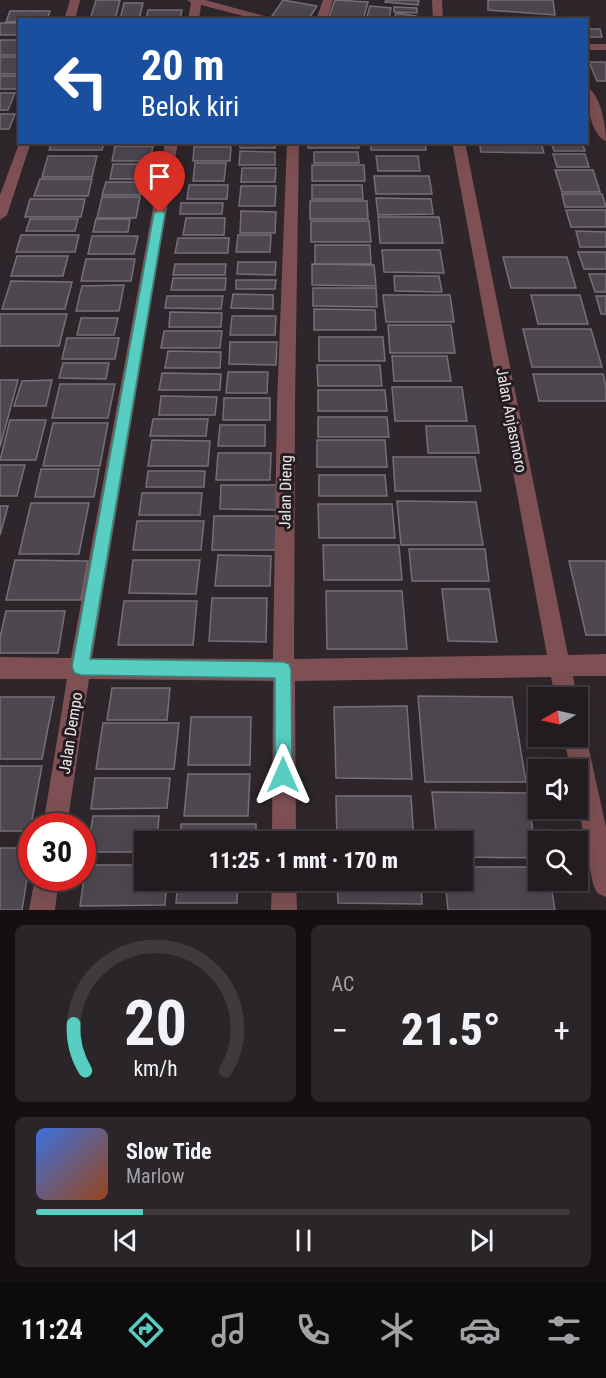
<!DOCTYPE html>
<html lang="id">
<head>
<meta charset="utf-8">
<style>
  body { margin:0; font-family:"Roboto Condensed",sans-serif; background:#2a2529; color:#f1f3f6; height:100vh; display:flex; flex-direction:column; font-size:22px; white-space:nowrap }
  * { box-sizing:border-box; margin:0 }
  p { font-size:20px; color:#a2a1a5 }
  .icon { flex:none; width:33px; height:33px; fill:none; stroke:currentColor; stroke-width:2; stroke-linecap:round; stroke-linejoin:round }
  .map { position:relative; height:910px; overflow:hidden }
  .sheet { display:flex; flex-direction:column; gap:15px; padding:15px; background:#130f12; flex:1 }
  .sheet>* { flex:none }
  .guide { position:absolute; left:18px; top:18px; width:570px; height:126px; border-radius:0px; box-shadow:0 6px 24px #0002,0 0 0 2px #3f3a3e; background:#1a4fa0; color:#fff; overflow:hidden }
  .needle { width:39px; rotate:261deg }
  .buttons { position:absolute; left:528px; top:687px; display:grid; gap:12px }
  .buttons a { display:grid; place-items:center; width:60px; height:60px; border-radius:0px; background:#221c20; box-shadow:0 6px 24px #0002,0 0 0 2px #3f3a3e; font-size:30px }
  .speed { position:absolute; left:18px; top:813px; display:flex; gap:12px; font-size:30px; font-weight:700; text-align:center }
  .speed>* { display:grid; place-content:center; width:78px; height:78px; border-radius:50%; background:#221c20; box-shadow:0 6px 24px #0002,0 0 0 2px #3f3a3e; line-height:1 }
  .speed .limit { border:9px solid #d22; background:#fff; color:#111 }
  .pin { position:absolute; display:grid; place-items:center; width:51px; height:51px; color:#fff; margin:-62px -26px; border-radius:50% 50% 50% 0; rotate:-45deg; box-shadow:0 0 6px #0007 }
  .pin .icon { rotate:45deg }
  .me { position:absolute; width:66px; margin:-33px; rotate:0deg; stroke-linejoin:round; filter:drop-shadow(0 0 4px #0008) }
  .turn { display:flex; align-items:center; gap:21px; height:126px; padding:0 24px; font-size:27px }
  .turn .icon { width:78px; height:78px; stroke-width:2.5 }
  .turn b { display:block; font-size:42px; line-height:51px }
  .big { font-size:45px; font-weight:800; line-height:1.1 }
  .sheet .widget { flex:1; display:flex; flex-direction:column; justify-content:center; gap:9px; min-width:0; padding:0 21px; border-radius:9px; background:#2a2529 }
  .sheet .dial { align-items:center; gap:0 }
  .dial svg { height:156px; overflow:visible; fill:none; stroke:#3f3a3e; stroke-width:7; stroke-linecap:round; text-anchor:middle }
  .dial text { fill:#f1f3f6; stroke:none }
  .song { display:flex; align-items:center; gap:18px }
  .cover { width:72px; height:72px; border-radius:9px; background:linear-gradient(135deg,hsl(220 70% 55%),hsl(20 70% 35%)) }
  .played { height:6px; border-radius:3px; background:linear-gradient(90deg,#57cec1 20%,#3f3a3e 20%) }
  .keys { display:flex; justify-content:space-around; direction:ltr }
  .heat { display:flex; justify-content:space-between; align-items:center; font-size:33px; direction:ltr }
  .sheet .tiles { flex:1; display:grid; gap:15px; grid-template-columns:1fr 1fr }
  .widget:last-child { grid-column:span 2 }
  .trip { position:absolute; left:134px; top:831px; width:339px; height:60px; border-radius:0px; background:#221c20; box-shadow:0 6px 24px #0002,0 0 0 2px #3f3a3e; font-weight:800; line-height:60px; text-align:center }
  .tabs { display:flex; height:96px; justify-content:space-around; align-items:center; background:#0e0b0d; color:#a2a1a5 }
  .tabs .icon { width:42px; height:42px }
  .tabs .active { color:#57cec1 }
  .tabs b { font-size:27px; color:#f1f3f6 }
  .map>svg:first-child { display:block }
</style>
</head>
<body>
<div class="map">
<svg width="606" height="910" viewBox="0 0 606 910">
  <rect width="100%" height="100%" fill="#2e262a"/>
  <path fill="#4d4850" stroke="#757078" stroke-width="1.5" d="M96,0H120L115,20H90Z
    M283,0L317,6L308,20L272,16Z
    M335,0L368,2L363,20H328Z
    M386,0H419L418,5L385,2Z
    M488,0H553L555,15L488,10Z
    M124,3H143L139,20H120Z
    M370,6L391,8L389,20H366Z
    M394,7L417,8V13L394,12Z
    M148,10H182L180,20H146Z
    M10,11H50L47,20L6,22Z
    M396,13L416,16L414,20H394Z
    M0,23H20V35H0Z
    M586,29H600L602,37H586Z
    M0,40H20V55H0Z
    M0,57H20V74H0Z
    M589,62H606V81H597Z
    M0,76H20L17,89H0Z
    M0,93H15L8,110H0Z
    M0,114H15L9,129H0Z
    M52,142H104L102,150H49Z
    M240,142H275V148H240Z
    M308,142H358L359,148H308Z
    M371,142H425L426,150H371Z
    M479,142H541L544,153L481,152Z
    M551,142H582L585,151H554Z
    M115,146H153L150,161H112Z
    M194,147H231L230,161H193Z
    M240,151L275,152V165H239Z
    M314,152H358L359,163H314Z
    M553,154H585L589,167H557Z
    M48,156H97L92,177H42Z
    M376,156H418L420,171H378Z
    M195,163H226L224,181H193Z
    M113,164H150L147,179H110Z
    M312,165H364L365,181H312Z
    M242,168H276L275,182H241Z
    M555,170H593L600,192H562Z
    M374,176H429L432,194H376Z
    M40,179H92L88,196H34Z
    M106,182H143L140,195H102Z
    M189,185H228L227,199H187Z
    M312,185H362L363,199H312Z
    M241,186H276L275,206H239Z
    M562,194H602L606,207H565Z
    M102,197H140L136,218H97Z
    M376,198L431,199L433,214L378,215Z
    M30,199H85L81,217H25Z
    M310,201H367L368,219H310Z
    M181,203H223L222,214H180Z
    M566,210H606V227H571Z
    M241,211L276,212L275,233H240Z
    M378,217H439L443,243H380Z
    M186,218H225L224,235H183Z
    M30,219H78L75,231H26Z
    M96,219H130L128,232H93Z
    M311,221H369L371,242H311Z
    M576,231L606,232V247H580Z
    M21,235H79L75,252H16Z
    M238,235H271L270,252H236Z
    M92,236H138L134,254H88Z
    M178,238H229L228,253H175Z
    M315,245H370L371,264H315Z
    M382,250H440L444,273L384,272Z
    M578,252H606V269H584Z
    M17,256H68L63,276H11Z
    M503,257H567L576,288H511Z
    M86,259H135L131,281H81Z
    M238,262H276L275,275L237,274Z
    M175,264H226L225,275H173Z
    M312,264L374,265L376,286L312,285Z
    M589,274H606V292H595Z
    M394,276H439L442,292L395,291Z
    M173,278H226L225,290H171Z
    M236,280H276L275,289H236Z
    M11,281L72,282L65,309H2Z
    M124,285L119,311H76L82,286Z
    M313,288H376L377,307L313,306Z
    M233,294L273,295V309L231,308Z
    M383,295H450L454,322H386Z
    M531,295H580L588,324H538Z
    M167,296H223L221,309L165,308Z
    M596,296H606V314H601Z
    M314,309L375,310L376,330H314Z
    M170,312L222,313L221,327H169Z
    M0,314H67L59,346H0Z
    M232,316H276L275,335H230Z
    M81,318H118L114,335H77Z
    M388,325H451L455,353H390Z
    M523,329H591L602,367H532Z
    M164,331H222L220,348H161Z
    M319,337H383L385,361H319Z
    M67,338H119L115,359H62Z
    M230,342H277L276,365L229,364Z
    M168,351L221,352L220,368H165Z
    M392,356H447L451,381H394Z
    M63,363H109L106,379L59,378Z
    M317,365H380L382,386H318Z
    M228,372H268L267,393H226Z
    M162,373L221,374L220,390H159Z
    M533,374H603L606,386V401H539Z
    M0,380H18L0,447Z
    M52,380L46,406H14L22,381Z
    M60,384H115L108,418H52Z
    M392,387H462L467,421H395Z
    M318,390H385L387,411H318Z
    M161,396L217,397L215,415H159Z
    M224,398H270V420H223Z
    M318,417H387L389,437H318Z
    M153,419H208L206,436H150Z
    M10,420H46L36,460H0Z
    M53,423H108L100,466H43Z
    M220,425H265V446H218Z
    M426,426H475L479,453H428Z
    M152,440L210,441L208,466H148Z
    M317,440H385L387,467H317Z
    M218,453H271L270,480H216Z
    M393,457H475L481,491H395Z
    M0,465H25L17,496H0Z
    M41,469H99L94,497H35Z
    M148,471H205L204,487H146Z
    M319,475H385L387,496H319Z
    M221,485H281L280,510L220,509Z
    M142,493H202L200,515H139Z
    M397,501L476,502L483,545H401Z
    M31,503H89L79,554H19Z
    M318,504H392L395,538H319Z
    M0,506H8L0,535Z
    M214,516H279L278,550H212Z
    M137,521H204L201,550H133Z
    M323,545H399L402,580H324Z
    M409,549H485L489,581H412Z
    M218,555L271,556L270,586H215Z
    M15,560L88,561L81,600H6Z
    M133,560H200L196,594L129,593Z
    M569,561H606V635H586Z
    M442,589H489L497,642L448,641Z
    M326,591H402L407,649H327Z
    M212,598H267L266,642L209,641Z
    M124,601H197L193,645H118Z
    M6,611H65L58,653H0V638Z
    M112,688H170L167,720H107Z
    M418,696L512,697L526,782H425Z
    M0,697H54L42,759H0Z
    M407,706L412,779L336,778L334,707Z
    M191,717H251L250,765H188Z
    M103,723H179L174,769H96Z
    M0,766H42L30,831H0Z
    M188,774H250L248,816H184Z
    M95,778H170L167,808L91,809Z
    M432,792L527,793L537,858L462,857V842H437Z
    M336,796H411L414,842H337Z
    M93,816H159L157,842H144V852H87Z
    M181,824H256V842H180Z
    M0,848H32L22,910H0Z
    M86,865H144V880H167L165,905L80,906Z
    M462,867H538V880H550L555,910H448L445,880H462Z
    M178,880H238L237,903H176Z
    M337,880H421L422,904L338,903Z"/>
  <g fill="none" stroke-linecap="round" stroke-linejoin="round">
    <path fill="#7e5053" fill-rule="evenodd" d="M70,0H80L75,20H64Z
      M187,0H205L279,20H259L201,5L199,20H188L191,3Z
      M323,0H333L327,20H316Z
      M432,0H442L443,20H433Z
      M586,44H606V50H586Z
      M586,87C601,93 606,127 606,141C591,136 586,100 586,87Z
      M20,141V142H31L7,215L0,220V195Z
      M165,142H178L92,658L273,659L277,404L287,142H299L295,404L294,659L547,655L452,142H465L568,655L606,654V676H573L577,698H555L551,677L295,681L296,842H272L273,681L89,679L67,826H43L67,679H0V657L71,658Z
      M578,726L583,728L586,736L606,827V897L597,893L593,884L578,805V770H570L564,736H578Z
      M35,878H59L55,910H29Z
      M272,880H296L297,910H271Z"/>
  </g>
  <path fill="#57cec1" stroke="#39867d" stroke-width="1.5" d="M160,210L165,213L90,659L283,662L289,664L291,670L292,775L290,781L283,784L277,781L275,775V678L81,675L75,673L72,667L154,213Z"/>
  <g text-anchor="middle" stroke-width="6" stroke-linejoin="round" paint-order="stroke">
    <g font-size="16" fill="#ebe5e8" stroke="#241c21">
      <text transform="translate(512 420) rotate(79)" y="6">Jalan Anjasmoro</text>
      <text transform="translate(285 492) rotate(-89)" y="6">Jalan Dieng</text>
      <text transform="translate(70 733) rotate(-81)" y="6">Jalan Dempo</text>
    </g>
  </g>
</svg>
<div class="buttons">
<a><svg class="needle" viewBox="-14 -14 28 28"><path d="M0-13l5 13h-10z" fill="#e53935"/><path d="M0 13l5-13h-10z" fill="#a2a1a5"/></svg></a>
<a><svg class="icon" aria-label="sound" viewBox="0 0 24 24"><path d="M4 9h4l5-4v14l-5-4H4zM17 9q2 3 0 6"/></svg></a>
<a><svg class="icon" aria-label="search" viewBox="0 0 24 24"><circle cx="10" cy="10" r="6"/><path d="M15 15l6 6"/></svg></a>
</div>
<div class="speed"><div class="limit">30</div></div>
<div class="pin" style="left:160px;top:213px;background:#d93025"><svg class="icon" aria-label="arrive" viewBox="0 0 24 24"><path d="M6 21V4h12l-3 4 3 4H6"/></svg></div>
<svg class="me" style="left:283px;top:775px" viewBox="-20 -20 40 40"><path d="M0-17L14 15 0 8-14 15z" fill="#57cec1" stroke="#fff" stroke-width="4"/></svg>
<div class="trip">11:25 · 1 mnt · 170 m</div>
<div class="guide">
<div class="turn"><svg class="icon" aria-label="left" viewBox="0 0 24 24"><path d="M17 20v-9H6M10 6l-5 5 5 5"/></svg><div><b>20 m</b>Belok kiri</div></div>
</div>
</div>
<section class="sheet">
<div class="tiles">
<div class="widget dial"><svg viewBox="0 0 100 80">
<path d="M14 69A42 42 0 1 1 86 69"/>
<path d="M14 69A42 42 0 0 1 8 45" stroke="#57cec1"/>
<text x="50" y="56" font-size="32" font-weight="700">20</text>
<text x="50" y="72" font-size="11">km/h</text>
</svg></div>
<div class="widget"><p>AC</p>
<div class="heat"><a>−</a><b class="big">21.5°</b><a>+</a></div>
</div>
<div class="widget">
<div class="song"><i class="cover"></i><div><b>Slow Tide</b><p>Marlow</p></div></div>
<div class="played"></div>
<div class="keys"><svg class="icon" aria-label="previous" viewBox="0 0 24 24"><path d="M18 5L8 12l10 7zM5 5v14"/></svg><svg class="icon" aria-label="pause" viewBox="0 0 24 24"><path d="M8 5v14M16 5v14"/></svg><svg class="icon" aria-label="next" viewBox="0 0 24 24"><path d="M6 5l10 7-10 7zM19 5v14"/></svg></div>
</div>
</div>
</section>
<nav class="tabs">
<b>11:24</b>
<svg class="icon active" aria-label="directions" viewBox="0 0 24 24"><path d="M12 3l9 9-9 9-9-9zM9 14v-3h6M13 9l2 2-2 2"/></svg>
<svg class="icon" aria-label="music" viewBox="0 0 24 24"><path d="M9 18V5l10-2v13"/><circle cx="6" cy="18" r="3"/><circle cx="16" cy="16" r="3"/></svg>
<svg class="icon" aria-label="phone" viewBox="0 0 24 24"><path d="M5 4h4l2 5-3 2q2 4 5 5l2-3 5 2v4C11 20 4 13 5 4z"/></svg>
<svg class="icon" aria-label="climate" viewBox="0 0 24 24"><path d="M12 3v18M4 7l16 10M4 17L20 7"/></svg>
<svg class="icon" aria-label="car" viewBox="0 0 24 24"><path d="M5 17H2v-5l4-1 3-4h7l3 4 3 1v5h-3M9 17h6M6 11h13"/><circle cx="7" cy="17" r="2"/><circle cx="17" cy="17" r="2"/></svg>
<svg class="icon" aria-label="filters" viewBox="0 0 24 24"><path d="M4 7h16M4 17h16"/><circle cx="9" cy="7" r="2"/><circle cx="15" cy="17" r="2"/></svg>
</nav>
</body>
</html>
